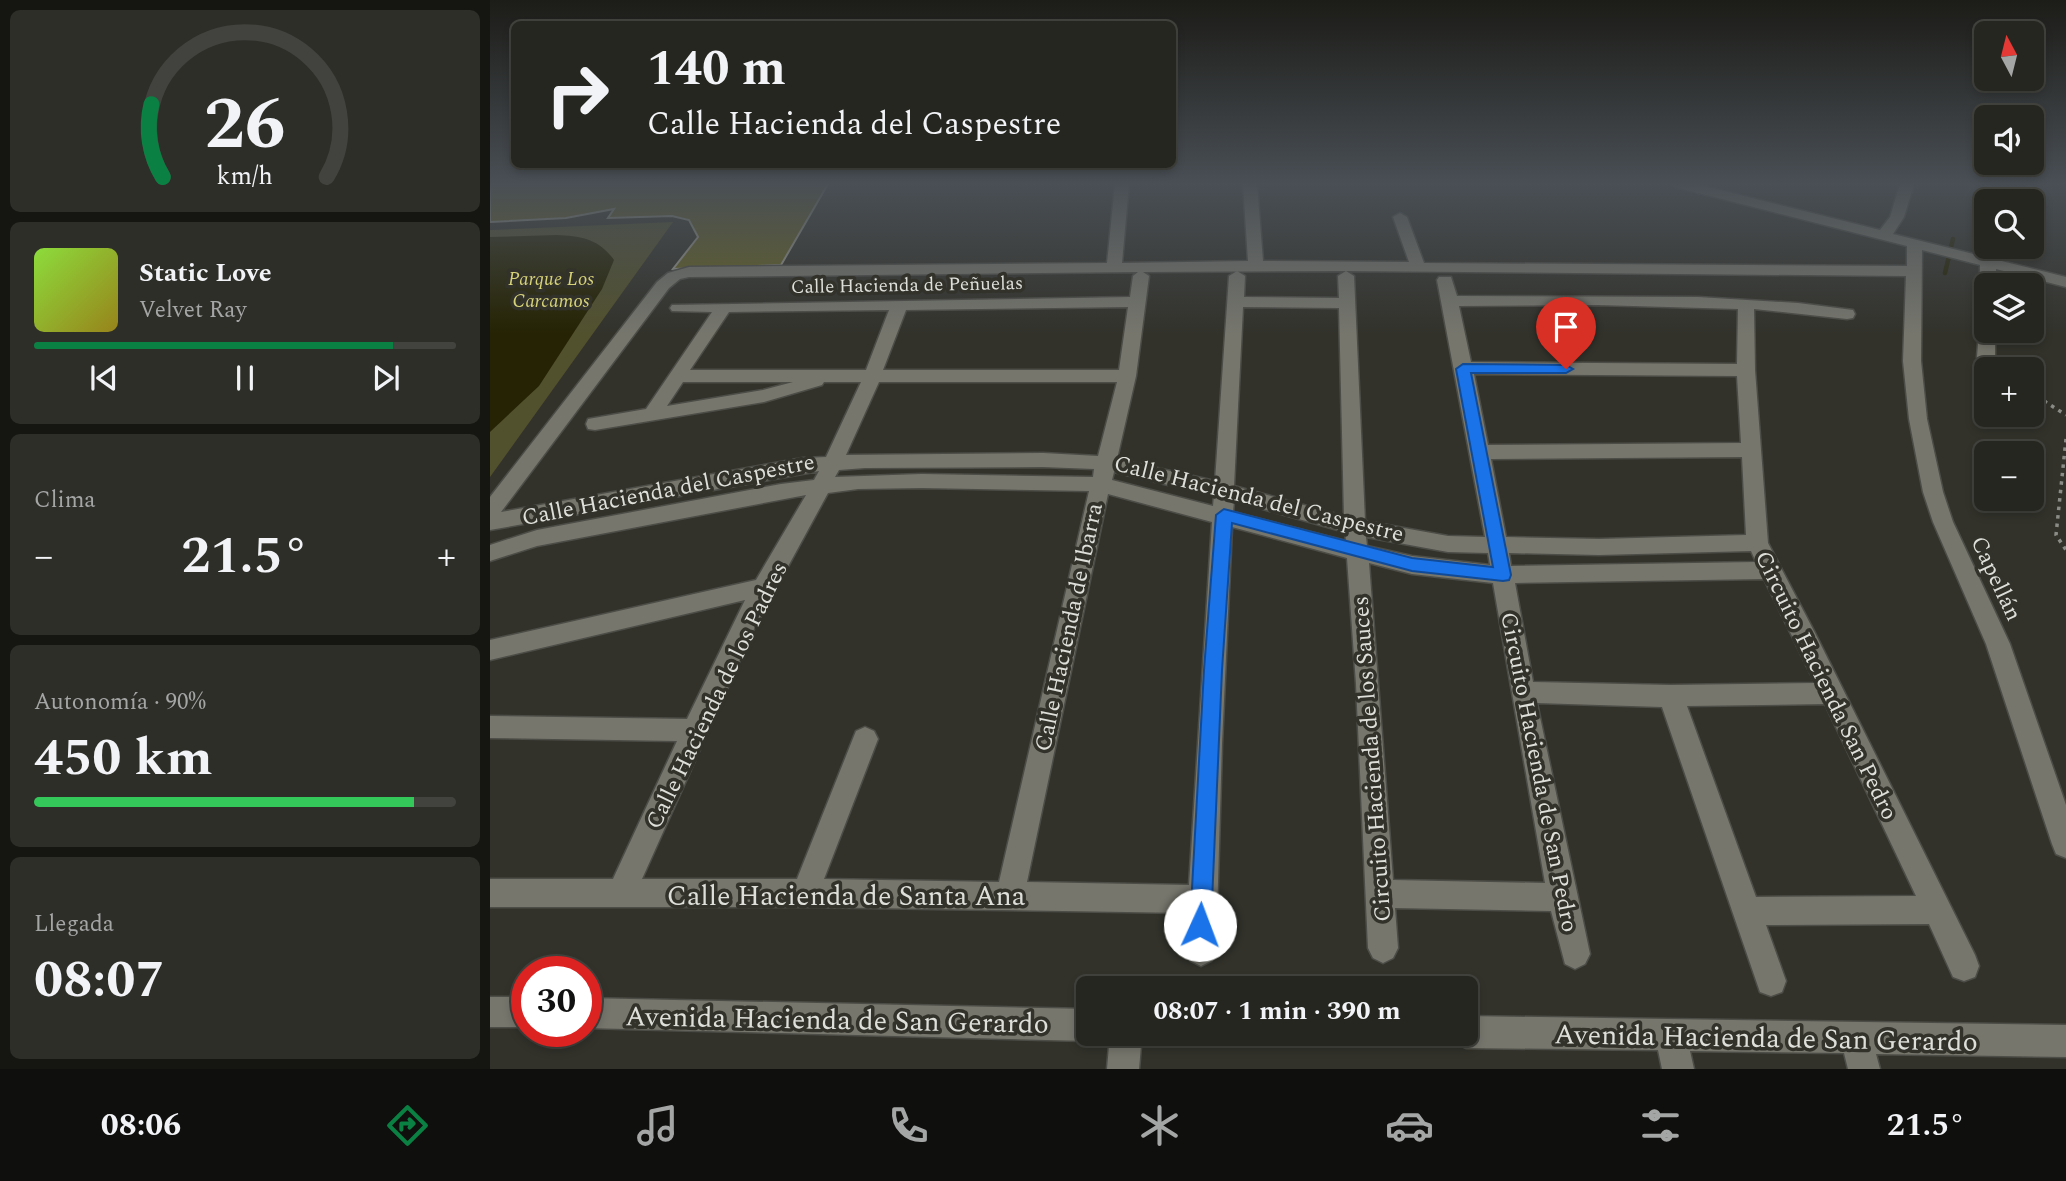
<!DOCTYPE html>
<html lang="es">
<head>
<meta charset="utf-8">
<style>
  body { margin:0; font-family:Spectral,serif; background:#2e2e29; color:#f1f3f6; height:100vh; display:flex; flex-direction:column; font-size:26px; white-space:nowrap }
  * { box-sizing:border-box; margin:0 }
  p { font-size:23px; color:#a4a5a5 }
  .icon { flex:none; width:38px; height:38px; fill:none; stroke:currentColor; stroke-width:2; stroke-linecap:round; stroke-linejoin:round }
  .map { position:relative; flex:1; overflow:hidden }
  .sheet { display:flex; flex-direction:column; gap:10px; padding:10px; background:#151512; width:490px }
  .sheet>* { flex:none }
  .banner { position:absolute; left:21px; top:21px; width:665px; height:147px; border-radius:10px; box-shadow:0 4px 10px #0003,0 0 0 2px #42433e; background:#262620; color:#f1f3f6; overflow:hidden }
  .needle { width:46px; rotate:353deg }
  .buttons { position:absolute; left:1484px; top:21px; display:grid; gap:14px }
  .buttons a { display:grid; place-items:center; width:70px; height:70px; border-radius:10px; background:#262620; box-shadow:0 4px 10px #0003,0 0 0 2px #42433e; font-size:35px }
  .speed { position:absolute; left:21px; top:956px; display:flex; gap:14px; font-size:35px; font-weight:700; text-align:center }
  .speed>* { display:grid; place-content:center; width:91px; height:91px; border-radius:50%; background:#262620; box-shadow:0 4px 10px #0003,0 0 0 2px #42433e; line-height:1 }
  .speed .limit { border:10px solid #d22; background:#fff; color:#111 }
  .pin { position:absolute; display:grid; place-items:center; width:60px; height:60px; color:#fff; margin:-72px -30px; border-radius:50% 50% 50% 0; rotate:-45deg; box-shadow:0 0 7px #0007 }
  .pin .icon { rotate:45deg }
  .me { position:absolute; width:77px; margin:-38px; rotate:2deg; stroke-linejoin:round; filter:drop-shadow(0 0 5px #0008) }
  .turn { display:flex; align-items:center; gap:24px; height:147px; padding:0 21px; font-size:32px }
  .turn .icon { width:91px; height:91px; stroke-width:2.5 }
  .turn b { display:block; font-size:49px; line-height:60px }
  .big { font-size:52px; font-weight:700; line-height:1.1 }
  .sheet .widget { flex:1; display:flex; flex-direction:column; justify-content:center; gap:10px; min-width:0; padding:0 24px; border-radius:10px; background:#2e2e29 }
  .sheet .dial { align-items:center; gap:0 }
  .dial svg { height:182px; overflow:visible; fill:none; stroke:#42433e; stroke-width:7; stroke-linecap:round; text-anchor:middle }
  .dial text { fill:#f1f3f6; stroke:none }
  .song { display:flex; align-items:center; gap:21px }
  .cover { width:84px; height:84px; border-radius:10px; background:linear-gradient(135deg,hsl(90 70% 55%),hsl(50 70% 35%)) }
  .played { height:7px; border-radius:4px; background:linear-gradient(90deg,#0b8043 85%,#42433e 85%) }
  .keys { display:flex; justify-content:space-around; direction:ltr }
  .heat { display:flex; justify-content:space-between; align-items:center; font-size:38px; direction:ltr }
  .charge { height:10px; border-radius:5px; background:linear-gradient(90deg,#34c759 90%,#42433e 0) }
  .trip { position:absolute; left:586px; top:976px; width:402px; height:70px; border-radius:10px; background:#262620; box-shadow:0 4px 10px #0003,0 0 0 2px #42433e; font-weight:700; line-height:70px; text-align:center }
  .menu { display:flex; height:112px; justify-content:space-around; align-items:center; background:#0f0f0d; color:#a4a5a5 }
  .menu .icon { width:49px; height:49px }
  .menu .selected { color:#0b8043 }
  .menu b { font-size:32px; color:#f1f3f6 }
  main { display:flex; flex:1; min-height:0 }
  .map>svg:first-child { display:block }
</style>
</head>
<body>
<main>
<section class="sheet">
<div class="widget dial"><svg viewBox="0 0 100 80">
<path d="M14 69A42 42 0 1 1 86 69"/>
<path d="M14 69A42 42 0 0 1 9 37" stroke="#0b8043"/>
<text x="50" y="56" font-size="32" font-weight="700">26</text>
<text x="50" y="72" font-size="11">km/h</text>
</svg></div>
<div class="widget">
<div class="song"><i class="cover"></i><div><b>Static Love</b><p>Velvet Ray</p></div></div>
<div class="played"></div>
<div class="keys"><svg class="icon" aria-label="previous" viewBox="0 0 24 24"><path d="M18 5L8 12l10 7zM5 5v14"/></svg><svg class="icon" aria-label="pause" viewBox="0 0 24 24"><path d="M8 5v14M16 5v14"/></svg><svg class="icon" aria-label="next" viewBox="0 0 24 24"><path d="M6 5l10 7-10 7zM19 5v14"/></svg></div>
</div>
<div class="widget"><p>Clima</p>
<div class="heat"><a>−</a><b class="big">21.5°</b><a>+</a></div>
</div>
<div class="widget"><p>Autonomía · 90%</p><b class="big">450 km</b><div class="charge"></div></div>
<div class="widget"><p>Llegada</p><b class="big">08:07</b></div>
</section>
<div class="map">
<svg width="1576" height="1069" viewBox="0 0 1576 1069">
  <rect width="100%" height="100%" fill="#32322b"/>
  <path fill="#52512e" d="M183,222L0,477V230Z"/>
  <path fill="#252303" d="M67,235C91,236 109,239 124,260L112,289L49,386L0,432V237Z"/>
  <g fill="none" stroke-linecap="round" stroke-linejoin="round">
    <path stroke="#252303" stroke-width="4.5" d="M1455,273L1463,239"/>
  </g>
  <path fill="#656224" stroke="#99998f" stroke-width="2" d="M0,184H338L291,265L183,269L208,237L199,220L182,216L118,218L124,209L76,218L0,222Z"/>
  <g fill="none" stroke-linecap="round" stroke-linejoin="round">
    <defs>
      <path id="minor" d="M625,184H639L632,263L758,261L753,184H767L773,261L919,262L903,217L910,213L917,217L934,263L1417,266V246L1185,187L1183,184H1206L1390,230L1400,217L1410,184H1424L1414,217L1403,234L1576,277V287L1506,269V285H1496V289L1490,285V265L1432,250L1431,361L1437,419L1453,492L1463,522L1520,644L1576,805V858L1566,854L1562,844L1496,644L1443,522L1433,492L1419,419L1413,361L1416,276L856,271L864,276L875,521L958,536L995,537L947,280L949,277H961L967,296L1208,297L1308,303L1363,310L1365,314L1363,318L1357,319L1264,309L1265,370L1278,543L1325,633L1485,955L1489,966L1485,977L1474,981L1463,977L1439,924L1276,925L1296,981L1292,992L1281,996L1270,992L1172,707L1047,703L1100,954L1095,964L1085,969L1075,964L1061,911L905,908L908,948L903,958L893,963L883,958L878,948L866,684L857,558L742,527L732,744L726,951L721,961L711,966L701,961L696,951L698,913L315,907H0V879H123L187,741L0,738V716L197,719L255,600L0,660V640L266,580L316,495L47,546L0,561V545L47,530L291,484L324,480L329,471L0,530V497L167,282L178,273L199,267L617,263ZM747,271L739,276L725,481L627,459L646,376L659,276L653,272L856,271L848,276L849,298L754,297L755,276ZM648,272L643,276L640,297L182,305L180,308L182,311L222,312L156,409L98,419L96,424L98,429L105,430L274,402L332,385L334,382H371L336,457L313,458L11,512L179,288L190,279L199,277ZM1108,305L1248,309L1247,364L981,362L969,306ZM638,307L629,370H393L416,310ZM753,307L849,308L854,516L744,486ZM399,310L376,370H200L239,312ZM984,374L1247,376L1251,443L998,445ZM193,382H303L273,390L177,406ZM389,382H627L608,456L553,453L356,455ZM1252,457L1256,535L1109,539L1016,537L1001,459ZM553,467L604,469L603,477L432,474L345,477L349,470L375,468ZM624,472L724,496L723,506L622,480ZM432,488L599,491L509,882L334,879L388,739L384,731L375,727L366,731L307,879H152L264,629L338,493L368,489ZM618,494L722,522L699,885L537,882ZM744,501L855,532L856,541L743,512ZM876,537L958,552L998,553L1000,565L922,556L877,546ZM1261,551L1266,562L1021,566L1019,553L1109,555ZM879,563L922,574L1003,583L1055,883L903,880ZM1274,579L1325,683L1181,685L1043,682L1025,583ZM1335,704L1426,896L1266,897L1197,706Z
        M1496,326V331H1505V357L1496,363L1487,357L1489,331Z
        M0,997H37V1027H0Z
        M96,998L598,1009V1034H610L598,1041L96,1028Z
        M976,1016L1576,1025V1057L1386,1054L1390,1069H1358L1354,1053L1200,1051L1204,1069H1172L1168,1050L976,1048L965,1043L961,1034H976Z
        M620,1034H652L649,1069H617Z"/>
    </defs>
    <use href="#minor" stroke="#4d4d47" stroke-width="3"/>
    <path stroke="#8c8c86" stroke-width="2.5" stroke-dasharray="2.5 4.5" stroke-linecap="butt" d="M1542,393L1557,402"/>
    <path stroke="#8c8c86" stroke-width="3.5" stroke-dasharray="3.5 5" stroke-linecap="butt" d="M1554,401L1576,415
      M1576,439L1566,535L1576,550"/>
    <use href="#minor" fill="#76766d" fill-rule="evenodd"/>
  </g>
  <linearGradient id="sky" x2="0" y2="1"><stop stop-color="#1c1c18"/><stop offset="0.55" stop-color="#494f55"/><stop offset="1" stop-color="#494f55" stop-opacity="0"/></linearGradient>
  <rect width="1576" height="334" fill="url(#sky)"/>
  <path fill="#1a73e8" stroke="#114b97" stroke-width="2" d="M973,364L1076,365L1083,369L1076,373H981L1021,575L1019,580L1013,581L922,571L742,523L732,670L721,925L718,933L710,936L703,933L700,925L714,670L726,515L734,509L922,558L1003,567L966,369Z"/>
  <g text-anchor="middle" stroke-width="7" stroke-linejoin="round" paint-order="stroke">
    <g font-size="19" font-style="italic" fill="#d6d278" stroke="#32322b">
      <text x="61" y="285">Parque Los<tspan x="61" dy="22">Carcamos</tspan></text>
    </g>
    <g font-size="19" fill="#dfdfda" stroke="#32322b">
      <text transform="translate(417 284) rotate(-1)" y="7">Calle Hacienda de Peñuelas</text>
    </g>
    <g font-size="23" fill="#dfdfda" stroke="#32322b">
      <text transform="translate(178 489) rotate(-11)" y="8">Calle Hacienda del Caspestre</text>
      <text transform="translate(769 498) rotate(14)" y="8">Calle Hacienda del Caspestre</text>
      <text transform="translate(1507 578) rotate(65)" y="8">Capellán</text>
      <text transform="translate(578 627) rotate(-78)" y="8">Calle Hacienda de Ibarra</text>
      <text transform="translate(1337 685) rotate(64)" y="8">Circuito Hacienda San Pedro</text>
      <text transform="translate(226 695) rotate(-64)" y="8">Calle Hacienda de los Padres</text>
      <text transform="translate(881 759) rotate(-94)" y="8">Circuito Hacienda de los Sauces</text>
      <text transform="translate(1050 772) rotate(79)" y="8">Circuito Hacienda de San Pedro</text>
    </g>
    <g font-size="28" fill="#dfdfda" stroke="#32322b">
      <text x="356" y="905">Calle Hacienda de Santa Ana</text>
      <text transform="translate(347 1019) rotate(1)" y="10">Avenida Hacienda de San Gerardo</text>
      <text transform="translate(1276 1037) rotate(1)" y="10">Avenida Hacienda de San Gerardo</text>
    </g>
  </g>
</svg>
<div class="buttons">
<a><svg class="needle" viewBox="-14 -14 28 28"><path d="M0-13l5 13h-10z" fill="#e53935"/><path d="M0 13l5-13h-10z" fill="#a4a5a5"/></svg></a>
<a><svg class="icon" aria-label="sound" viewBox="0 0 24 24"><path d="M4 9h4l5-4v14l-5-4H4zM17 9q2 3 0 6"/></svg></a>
<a><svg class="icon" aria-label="search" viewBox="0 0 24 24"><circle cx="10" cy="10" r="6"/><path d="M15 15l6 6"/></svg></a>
<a><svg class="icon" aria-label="layers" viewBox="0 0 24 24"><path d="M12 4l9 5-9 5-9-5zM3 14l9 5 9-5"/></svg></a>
<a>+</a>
<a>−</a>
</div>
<div class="speed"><div class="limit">30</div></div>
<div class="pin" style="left:1076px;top:369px;background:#d93025"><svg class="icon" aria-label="arrive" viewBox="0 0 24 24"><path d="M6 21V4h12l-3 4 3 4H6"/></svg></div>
<svg class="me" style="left:710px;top:925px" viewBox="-20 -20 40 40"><circle r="19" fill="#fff"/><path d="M0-13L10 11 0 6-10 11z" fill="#1a73e8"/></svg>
<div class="trip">08:07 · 1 min · 390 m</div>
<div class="banner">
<div class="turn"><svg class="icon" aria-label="right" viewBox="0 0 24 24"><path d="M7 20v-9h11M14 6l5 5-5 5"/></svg><div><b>140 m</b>Calle Hacienda del Caspestre</div></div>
</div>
</div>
</main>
<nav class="menu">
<b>08:06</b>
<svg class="icon selected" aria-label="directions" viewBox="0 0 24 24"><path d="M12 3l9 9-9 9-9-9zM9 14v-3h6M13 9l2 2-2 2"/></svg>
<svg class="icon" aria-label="music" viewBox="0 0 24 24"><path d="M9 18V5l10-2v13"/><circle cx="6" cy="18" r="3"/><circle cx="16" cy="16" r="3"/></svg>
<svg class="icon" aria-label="phone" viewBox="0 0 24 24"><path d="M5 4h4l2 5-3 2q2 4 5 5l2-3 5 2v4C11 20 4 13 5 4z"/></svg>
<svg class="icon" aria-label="climate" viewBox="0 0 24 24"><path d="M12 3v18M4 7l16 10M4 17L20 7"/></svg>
<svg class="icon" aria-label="car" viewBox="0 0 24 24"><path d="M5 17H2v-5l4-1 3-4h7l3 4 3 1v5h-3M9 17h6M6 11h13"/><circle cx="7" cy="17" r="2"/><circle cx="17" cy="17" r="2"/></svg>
<svg class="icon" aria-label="filters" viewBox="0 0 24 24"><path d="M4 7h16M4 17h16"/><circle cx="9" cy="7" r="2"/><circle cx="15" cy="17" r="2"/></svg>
<b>21.5°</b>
</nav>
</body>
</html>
